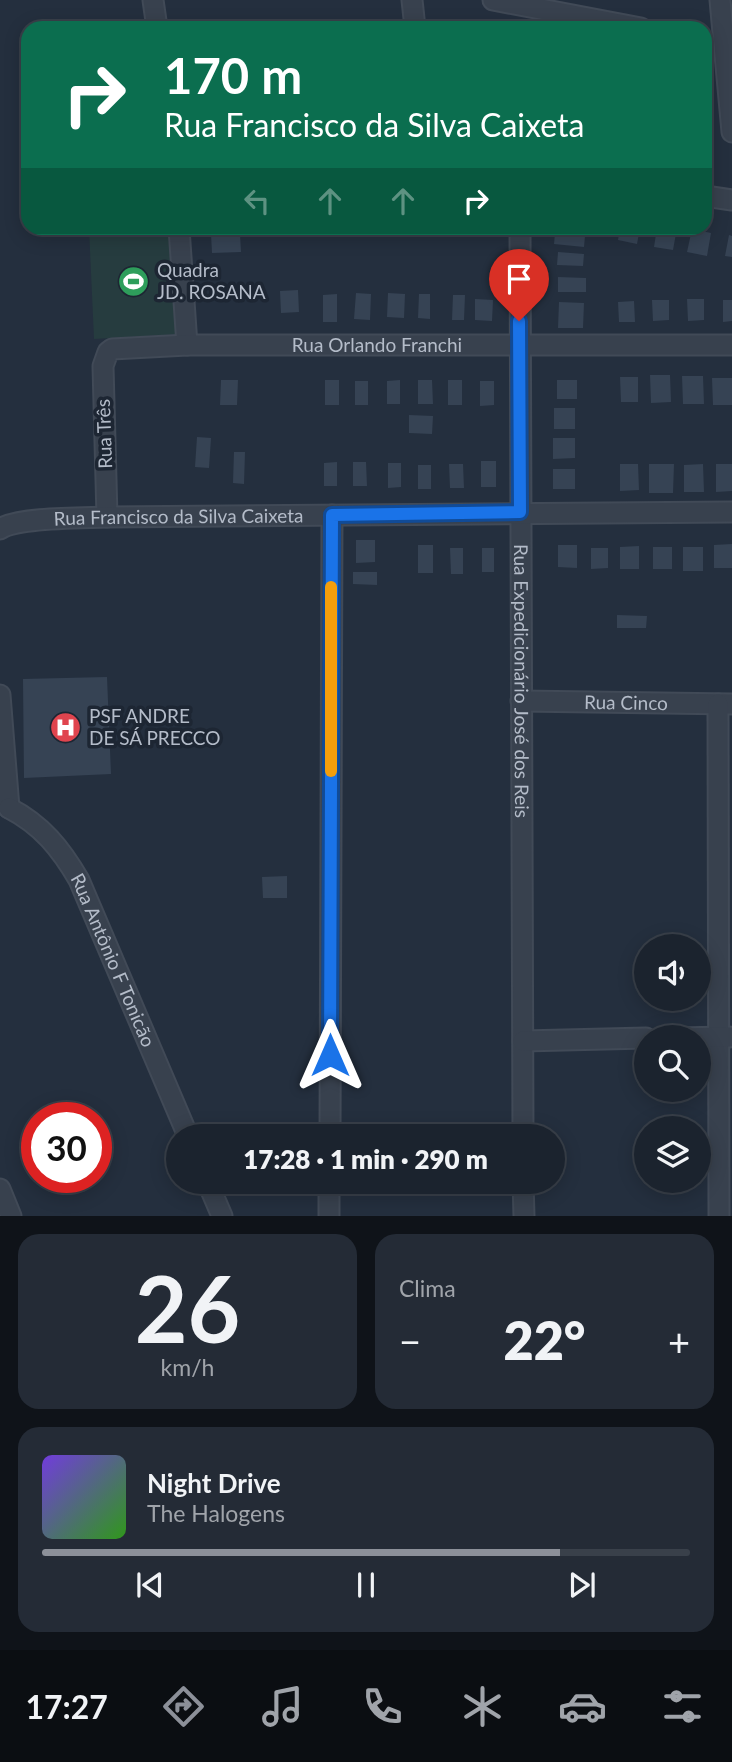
<!DOCTYPE html>
<html lang="pt">
<head>
<meta charset="utf-8">
<style>
  body { margin:0; font-family:Lato,sans-serif; background:#242b36; color:#f1f3f6; height:100vh; display:flex; flex-direction:column; font-size:26px; white-space:nowrap }
  * { box-sizing:border-box; margin:0 }
  p { font-size:23px; color:#a0a4aa }
  .icon { flex:none; width:38px; height:38px; fill:none; stroke:currentColor; stroke-width:2; stroke-linecap:round; stroke-linejoin:round }
  .map { position:relative; height:1216px; overflow:hidden }
  .drawer { display:flex; flex-direction:column; gap:18px; padding:18px; background:#0f1319; flex:1 }
  .drawer>* { flex:none }
  .top-card { position:absolute; left:21px; top:21px; width:691px; height:214px; border-radius:21px; box-shadow:0 4px 18px #0003,0 0 0 2px #39404a; background:#0b6e4f; color:#fff; overflow:hidden }
  .buttons { position:absolute; left:634px; top:934px; display:grid; gap:14px }
  .buttons a { display:grid; place-items:center; width:77px; height:77px; border-radius:50%; background:#1b232e; box-shadow:0 4px 18px #0003,0 0 0 2px #39404a; font-size:35px }
  .speed { position:absolute; left:21px; top:1102px; display:flex; gap:14px; font-size:35px; font-weight:700; text-align:center }
  .speed>* { display:grid; place-content:center; width:91px; height:91px; border-radius:50%; background:#1b232e; box-shadow:0 4px 18px #0003,0 0 0 2px #39404a; line-height:1 }
  .speed .limit { border:10px solid #d22; background:#fff; color:#111 }
  .pin { position:absolute; display:grid; place-items:center; width:60px; height:60px; color:#fff; margin:-72px -30px; border-radius:50% 50% 50% 0; rotate:-45deg; box-shadow:0 0 7px #0007 }
  .pin .icon { rotate:45deg }
  .me { position:absolute; width:77px; margin:-38px; rotate:0deg; stroke-linejoin:round; filter:drop-shadow(0 0 5px #0008) }
  .turn { display:flex; align-items:center; gap:24px; height:147px; padding:0 28px; font-size:32px }
  .turn .icon { width:91px; height:91px; stroke-width:2.5 }
  .turn b { display:block; font-size:49px; line-height:60px }
  .lanes { display:flex; align-items:center; height:66px; padding:0 28px; background:#0003; justify-content:center; gap:35px; direction:ltr }
  .lanes .off { opacity:.35 }
  .big { font-size:52px; font-weight:800; line-height:1.1 }
  .drawer .widget { flex:1; display:flex; flex-direction:column; justify-content:center; gap:10px; min-width:0; padding:0 24px; border-radius:21px; background:#242b36 }
  .drawer .dial { align-items:center; gap:0 }
  .dial b { font-size:91px; line-height:1 }
  .song { display:flex; align-items:center; gap:21px }
  .cover { width:84px; height:84px; border-radius:10px; background:linear-gradient(135deg,hsl(260 70% 55%),hsl(110 70% 35%)) }
  .played { height:7px; border-radius:4px; background:linear-gradient(90deg,#8c9099 80%,#39404a 80%) }
  .keys { display:flex; justify-content:space-around; direction:ltr }
  .heat { display:flex; justify-content:space-between; align-items:center; font-size:38px; direction:ltr }
  .drawer .tiles { flex:1; display:grid; gap:18px; grid-template-columns:1fr 1fr }
  .widget:last-child { grid-column:span 2 }
  .trip { position:absolute; left:166px; top:1124px; width:399px; height:70px; border-radius:35px; background:#1b232e; box-shadow:0 4px 18px #0003,0 0 0 2px #39404a; font-weight:800; line-height:70px; text-align:center }
  .dock { display:flex; height:112px; justify-content:space-around; align-items:center; background:#0b0e12; color:#a0a4aa }
  .dock .icon { width:49px; height:49px }
  .dock .selected { color:#8c9099 }
  .dock b { font-size:32px; color:#f1f3f6 }
  .map>svg:first-child { display:block }
</style>
</head>
<body>
<div class="map">
<svg width="732" height="1216" viewBox="0 0 732 1216">
  <rect width="100%" height="100%" fill="#242f3e"/>
  <path fill="#263c3f" d="M89,228H171L181,334L94,339Z"/>
  <path fill="#364354" d="M620,228H640L637,244L618,240Z
    M657,228H677L673,250L654,247Z
    M692,229L711,233L707,256L687,252Z
    M555,233L585,236L584,247L554,244Z
    M211,234H240L241,252L212,253Z
    M729,235L732,236V257L725,256Z
    M558,252L584,254L583,266L557,265Z
    M558,277L586,278V292H558Z
    M298,290L299,312L281,313L280,291Z
    M356,293L371,294L370,320L354,319Z
    M388,293L405,294L404,318L387,317Z
    M337,294V322H323V295Z
    M419,294H430V319L418,318Z
    M453,295H465L464,320H452Z
    M475,299L493,300L492,321L475,320Z
    M687,299H704V320L688,321Z
    M652,300H669V320L653,321Z
    M723,300H732V321L723,322Z
    M634,301L635,322H619L618,302Z
    M559,302L584,303L583,328H558Z
    M650,375H670L671,402L651,403Z
    M682,376H703L704,404H683Z
    M620,377H638V402H621Z
    M712,378H732V405H713Z
    M221,380H238L237,405H220Z
    M325,380H339V405H325Z
    M400,380V404H387V381Z
    M418,380H432L433,404H418Z
    M448,380H462V405H448Z
    M557,380H577V399H557Z
    M355,381H368V405H355Z
    M480,381H494V405L480,406Z
    M554,408H575V429H554Z
    M409,415L433,416L432,434L409,433Z
    M197,437L211,438L209,468L195,467Z
    M553,438H575V458L553,459Z
    M234,452H245L244,484L233,483Z
    M481,461H496V487H481Z
    M337,462V486H324V463Z
    M353,462H366L367,486H353Z
    M388,463H401V487L388,488Z
    M449,464H463L464,488H450Z
    M620,464H638L639,490L620,491Z
    M649,464H674L673,493H649Z
    M703,464L704,492H684V465Z
    M716,464H732V491L716,492Z
    M418,465H431V489H418Z
    M553,469H575V489H553Z
    M356,540H375V562L356,563Z
    M732,544V568H714V545Z
    M418,545H433V573H418Z
    M558,545H577V568L558,567Z
    M639,546V569H620V547Z
    M653,547H672V569H653Z
    M683,547H703V571H683Z
    M450,548H463V574H451Z
    M482,548H494V572H482Z
    M591,548H608V568L591,569Z
    M353,572H377V585L353,584Z
    M617,615L647,616L646,628H617Z
    M107,677L111,774L24,778L23,679Z
    M287,876V898H263L262,877Z"/>
  <g fill="none" stroke-linecap="round" stroke-linejoin="round">
    <defs>
      <g id="street">
        <path d="M153,0L157,28"/>
        <path d="M412,0L415,28"/>
        <path d="M493,0L641,28"/>
        <path d="M720,0L732,132"/>
        <path d="M705,196L732,200"/>
        <path d="M179,228L187,345"/>
        <path id="s1" d="M520,228L523,1136"/>
        <path id="s2" d="M107,517L103,366L108,352L112,349L187,345H732"/>
        <path id="s3" d="M0,529C17,517 83,518 107,517L732,512"/>
        <path d="M0,695L9,808"/>
        <path id="s4" d="M521,701L732,704"/>
        <path d="M718,704L719,1216"/>
        <path id="s5" d="M9,808C42,825 61,849 79,880L188,1136"/>
        <path d="M674,1038L729,1037"/>
        <path d="M523,1041L646,1038"/>
        <path d="M330,1136L332,515"/>
        <path d="M207,1181L222,1216"/>
        <path d="M523,1181L524,1216"/>
        <path d="M0,1189L11,1216"/>
        <path d="M329,1216V1181"/>
      </g>
    </defs>
    <use href="#street" stroke="#414a57" stroke-width="23"/>
    <use href="#street" stroke="#38414e" stroke-width="19"/>
  </g>
  <g fill="none" stroke-linecap="round" stroke-linejoin="round">
    <defs>
      <path id="route" d="M330,1055L332,515L520,512L519,321"/>
    </defs>
    <use href="#route" stroke="#114b97" stroke-width="18"/>
    <use href="#route" stroke="#1a73e8" stroke-width="12"/>
    <path stroke="#f59e0b" stroke-width="12" d="M331,771V587"/>
  </g>
  <defs>
    <symbol id="stadium-disc" viewBox="-11 -11 22 22"><circle r="9.5" fill="#2e9e5b" stroke="#1d2633"/><path d="M0-5a6.5 5 0 1 0 0 10a6.5 5 0 1 0 0-10ZM-3.5-1.8h7v3.6h-7Z" fill="#fff"/></symbol>
    <symbol id="hospital-disc" viewBox="-11 -11 22 22"><circle r="9.5" fill="#e0444e" stroke="#1d2633"/><path d="M-5-5h3v3.5h4V-5h3V5h-3V1.5h-4V5h-3Z" fill="#fff"/></symbol>
  </defs>
  <g fill-rule="evenodd">
    <use href="#stadium-disc" x="116" y="264" width="35" height="35"/>
    <use href="#hospital-disc" x="48" y="710" width="35" height="35"/>
  </g>
  <g text-anchor="middle" stroke-width="7" stroke-linejoin="round" paint-order="stroke">
    <g font-size="19" fill="#b4bcc9" stroke="#1d2633" text-anchor="start">
      <text x="157" y="277">Quadra<tspan x="157" dy="22">JD. ROSANA</tspan></text>
      <text x="89" y="723">PSF ANDRE<tspan x="89" dy="22">DE SÁ PRECCO</tspan></text>
    </g>
    <g font-size="19" fill="#b4bcc9" stroke="#1d2633">
      <text dy="7" stroke="none"><textPath href="#s2" startOffset="436">Rua Orlando Franchi</textPath></text>
      <text transform="translate(104 434) rotate(-92)" y="7">Rua Três</text>
      <text dy="7" stroke="none"><textPath href="#s3" startOffset="180">Rua Francisco da Silva Caixeta</textPath></text>
      <text dy="7" stroke="none"><textPath href="#s1" startOffset="453">Rua Expedicionário José dos Reis</textPath></text>
      <text dy="7" stroke="none"><textPath href="#s4" startOffset="105">Rua Cinco</textPath></text>
      <text dy="7" stroke="none"><textPath href="#s5" startOffset="189">Rua Antônio F Tonicão</textPath></text>
    </g>
  </g>
</svg>
<div class="buttons">
<a><svg class="icon" aria-label="sound" viewBox="0 0 24 24"><path d="M4 9h4l5-4v14l-5-4H4zM17 9q2 3 0 6"/></svg></a>
<a><svg class="icon" aria-label="search" viewBox="0 0 24 24"><circle cx="10" cy="10" r="6"/><path d="M15 15l6 6"/></svg></a>
<a><svg class="icon" aria-label="layers" viewBox="0 0 24 24"><path d="M12 4l9 5-9 5-9-5zM3 14l9 5 9-5"/></svg></a>
</div>
<div class="speed"><div class="limit">30</div></div>
<div class="pin" style="left:519px;top:321px;background:#d93025"><svg class="icon" aria-label="arrive" viewBox="0 0 24 24"><path d="M6 21V4h12l-3 4 3 4H6"/></svg></div>
<svg class="me" style="left:330px;top:1055px" viewBox="-20 -20 40 40"><path d="M0-17L14 15 0 8-14 15z" fill="#1a73e8" stroke="#fff" stroke-width="4"/></svg>
<div class="trip">17:28 · 1 min · 290 m</div>
<div class="top-card">
<div class="turn"><svg class="icon" aria-label="right" viewBox="0 0 24 24"><path d="M7 20v-9h11M14 6l5 5-5 5"/></svg><div><b>170 m</b>Rua Francisco da Silva Caixeta</div></div>
<div class="lanes"><svg class="icon off" aria-label="left" viewBox="0 0 24 24"><path d="M17 20v-9H6M10 6l-5 5 5 5"/></svg><svg class="icon off" aria-label="ahead" viewBox="0 0 24 24"><path d="M12 20V5M6 11l6-6 6 6"/></svg><svg class="icon off" aria-label="ahead" viewBox="0 0 24 24"><path d="M12 20V5M6 11l6-6 6 6"/></svg><svg class="icon" aria-label="right" viewBox="0 0 24 24"><path d="M7 20v-9h11M14 6l5 5-5 5"/></svg></div>
</div>
</div>
<section class="drawer">
<div class="tiles">
<div class="widget dial"><b>26</b><p>km/h</p></div>
<div class="widget"><p>Clima</p>
<div class="heat"><a>−</a><b class="big">22°</b><a>+</a></div>
</div>
<div class="widget">
<div class="song"><i class="cover"></i><div><b>Night Drive</b><p>The Halogens</p></div></div>
<div class="played"></div>
<div class="keys"><svg class="icon" aria-label="previous" viewBox="0 0 24 24"><path d="M18 5L8 12l10 7zM5 5v14"/></svg><svg class="icon" aria-label="pause" viewBox="0 0 24 24"><path d="M8 5v14M16 5v14"/></svg><svg class="icon" aria-label="next" viewBox="0 0 24 24"><path d="M6 5l10 7-10 7zM19 5v14"/></svg></div>
</div>
</div>
</section>
<nav class="dock">
<b>17:27</b>
<svg class="icon selected" aria-label="directions" viewBox="0 0 24 24"><path d="M12 3l9 9-9 9-9-9zM9 14v-3h6M13 9l2 2-2 2"/></svg>
<svg class="icon" aria-label="music" viewBox="0 0 24 24"><path d="M9 18V5l10-2v13"/><circle cx="6" cy="18" r="3"/><circle cx="16" cy="16" r="3"/></svg>
<svg class="icon" aria-label="phone" viewBox="0 0 24 24"><path d="M5 4h4l2 5-3 2q2 4 5 5l2-3 5 2v4C11 20 4 13 5 4z"/></svg>
<svg class="icon" aria-label="climate" viewBox="0 0 24 24"><path d="M12 3v18M4 7l16 10M4 17L20 7"/></svg>
<svg class="icon" aria-label="car" viewBox="0 0 24 24"><path d="M5 17H2v-5l4-1 3-4h7l3 4 3 1v5h-3M9 17h6M6 11h13"/><circle cx="7" cy="17" r="2"/><circle cx="17" cy="17" r="2"/></svg>
<svg class="icon" aria-label="filters" viewBox="0 0 24 24"><path d="M4 7h16M4 17h16"/><circle cx="9" cy="7" r="2"/><circle cx="15" cy="17" r="2"/></svg>
</nav>
</body>
</html>
